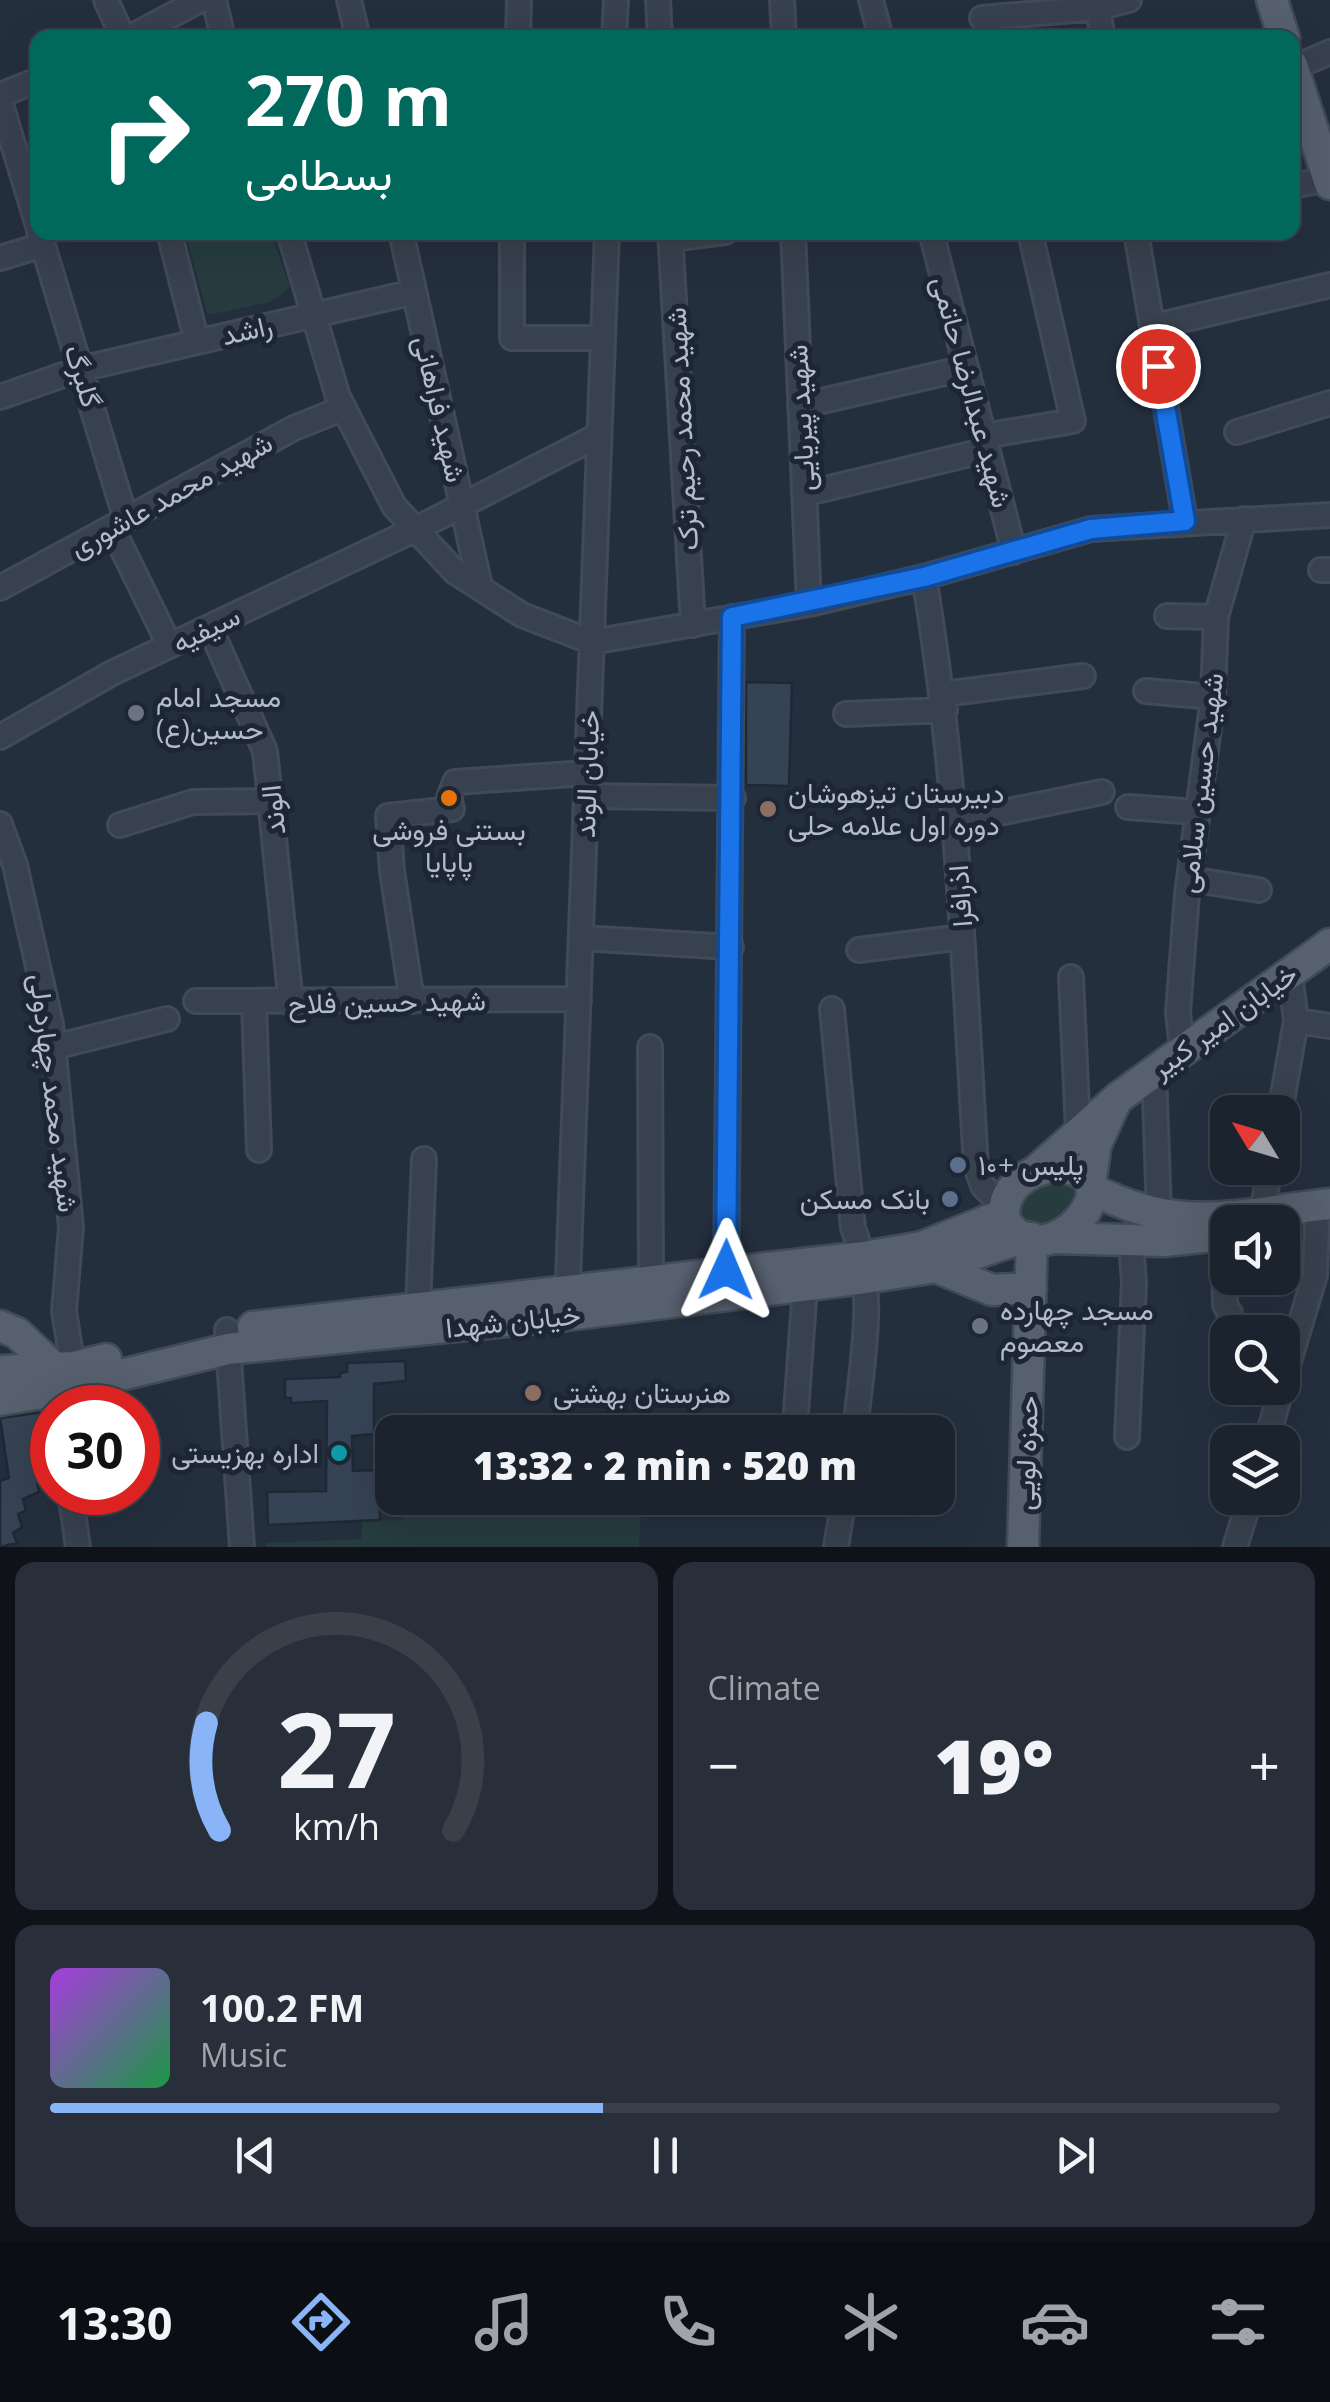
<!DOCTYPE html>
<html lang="en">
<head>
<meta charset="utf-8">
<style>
  body { margin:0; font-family:"Open Sans",Vazirmatn,sans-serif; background:#282f3a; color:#f1f3f6; height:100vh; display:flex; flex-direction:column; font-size:38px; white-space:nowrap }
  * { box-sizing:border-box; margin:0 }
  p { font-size:32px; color:#a0a4aa }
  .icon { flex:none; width:55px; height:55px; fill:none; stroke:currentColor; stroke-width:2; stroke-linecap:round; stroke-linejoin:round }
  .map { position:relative; height:1547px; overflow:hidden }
  .panel { display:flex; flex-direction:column; gap:15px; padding:15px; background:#0f1319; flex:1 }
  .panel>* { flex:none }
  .hud { position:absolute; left:30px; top:30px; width:1270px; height:210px; border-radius:20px; box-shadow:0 10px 40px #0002,0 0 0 2px #39404a; background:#00695c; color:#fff; overflow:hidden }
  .needle { width:65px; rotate:308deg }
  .tools { position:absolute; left:1210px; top:1095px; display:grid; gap:20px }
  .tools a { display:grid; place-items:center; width:90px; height:90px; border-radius:20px; background:#1b232e; box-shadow:0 10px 40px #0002,0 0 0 2px #39404a; font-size:50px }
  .speed { position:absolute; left:30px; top:1385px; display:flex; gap:20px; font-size:50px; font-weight:700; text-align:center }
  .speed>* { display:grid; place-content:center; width:130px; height:130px; border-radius:50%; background:#1b232e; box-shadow:0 10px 40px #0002,0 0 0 2px #39404a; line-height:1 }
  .speed .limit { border:15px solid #d22; background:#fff; color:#111 }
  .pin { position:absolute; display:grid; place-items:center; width:85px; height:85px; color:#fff; margin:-42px; border:5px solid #fff; border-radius:50%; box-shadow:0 2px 10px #0007 }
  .me { position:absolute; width:110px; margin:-55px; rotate:1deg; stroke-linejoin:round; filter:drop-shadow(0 0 8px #0008) }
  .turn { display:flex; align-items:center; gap:35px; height:210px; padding:0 50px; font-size:45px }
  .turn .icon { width:130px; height:130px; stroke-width:2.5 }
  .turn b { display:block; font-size:70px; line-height:85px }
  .big { font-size:75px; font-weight:800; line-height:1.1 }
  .panel .widget { flex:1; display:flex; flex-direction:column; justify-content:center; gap:15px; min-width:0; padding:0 35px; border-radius:20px; background:#282f3a }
  .panel .dial { align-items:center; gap:0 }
  .dial svg { height:260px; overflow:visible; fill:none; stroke:#39404a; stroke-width:7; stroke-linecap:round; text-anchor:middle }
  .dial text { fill:#f1f3f6; stroke:none }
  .song { display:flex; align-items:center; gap:30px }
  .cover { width:120px; height:120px; border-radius:15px; background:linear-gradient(135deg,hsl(280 70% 55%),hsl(140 70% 35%)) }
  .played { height:10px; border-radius:5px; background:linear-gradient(90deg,#8ab4f8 45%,#39404a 45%) }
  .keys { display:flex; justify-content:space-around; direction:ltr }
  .heat { display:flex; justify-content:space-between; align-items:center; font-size:55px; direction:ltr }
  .panel .tiles { flex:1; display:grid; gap:15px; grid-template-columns:1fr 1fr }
  .widget:last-child { grid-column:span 2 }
  .trip { position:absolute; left:375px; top:1415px; width:580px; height:100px; border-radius:20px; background:#1b232e; box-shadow:0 10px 40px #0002,0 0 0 2px #39404a; font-weight:800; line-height:100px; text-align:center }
  .dock { display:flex; height:160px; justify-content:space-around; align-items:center; background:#0b0e12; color:#a0a4aa }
  .dock .icon { width:70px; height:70px }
  .dock .selected { color:#8ab4f8 }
  .dock b { font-size:45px; color:#f1f3f6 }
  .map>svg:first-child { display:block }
</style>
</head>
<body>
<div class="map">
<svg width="1330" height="1547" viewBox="0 0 1330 1547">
  <rect width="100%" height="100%" fill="#242f3e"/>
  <path fill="#263c3f" d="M185,233H271L290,287L270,302L208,315Z
    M1041,1179L1075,1183L1078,1204L1044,1229L1014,1218L1012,1212Z
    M405,1498H642L639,1547H267L266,1543L361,1539L362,1521L403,1520Z"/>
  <path fill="#364354" stroke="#1f2835" stroke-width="2.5" d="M746,682L792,683L789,786L746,785Z
    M405,1361L406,1381L374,1384V1434L352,1436L353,1471L378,1470L380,1520L268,1525L267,1492L326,1491L327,1401L291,1403V1398H285V1379L340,1377V1373L347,1372V1363Z
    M51,1411L52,1431L39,1433L45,1466L34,1468L39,1492L23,1499L26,1511L18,1514L22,1527L13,1533L17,1543L0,1547V1481L9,1478L0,1418Z
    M642,1411L643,1432H497V1417Z"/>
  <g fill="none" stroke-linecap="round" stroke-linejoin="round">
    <defs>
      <path id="minor" d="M106,0L123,38
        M214,0L223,38
        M349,0L358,38
        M658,0L660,38
        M782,0L784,38
        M871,0L881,38
        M1096,0L1103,38
        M982,18L1098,8L1129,0
        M129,38L200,0
        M518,38L519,0
        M614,38L616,0
        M1293,68L1330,52
        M0,95L38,80
        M0,101L38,226
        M1292,186L1329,179
        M39,232L126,520
        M169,232L197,342
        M289,232L338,397L394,506L455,572L522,615L592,642L809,604L924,577L1091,529L1330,515
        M401,232L480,586
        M512,232V338H603
        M670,232L693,625
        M793,232L809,604
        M931,232L1014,552
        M1136,232L1185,521
        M671,239L725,232
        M0,258L43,245
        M1152,327L1330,285
        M0,397L80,369L414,292
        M800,406L966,368
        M1237,432L1330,403
        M984,436L1073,421L1030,232
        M804,494L987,450
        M112,528L170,646
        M1321,570H1330
        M924,577C957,772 964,969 976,1166L983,1186L1004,1207
        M0,588L294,428L344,408
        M1167,616L1216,617
        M210,628L265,751L291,1004
        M1146,691L1213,697
        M944,694L1083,676
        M846,714L945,710
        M0,737L112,673L416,529L599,435
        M586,796L733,798
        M1128,807L1198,812
        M955,822L1102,792
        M0,824L15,865L51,1024L71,1227L64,1311L73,1367
        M120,825L193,802L273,801
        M1189,879L1259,890
        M581,938L731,947
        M859,950L962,937
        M1071,977L1078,1131
        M196,1001L579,999
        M412,1001L392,871L388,816L452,809L449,798L455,782L587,773
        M254,1003L259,1150
        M832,1009L853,1228C878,1292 861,1366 855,1432
        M1296,1021L1330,1026
        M54,1047L167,1019
        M650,1047L651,1279
        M1182,1050L1178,1012L1187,894L1213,697L1216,617L1244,519
        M1154,1071L1159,1213
        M1280,1112L1296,1021L1290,974
        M1262,1213L1270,1168
        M1223,1235L1225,1305L1230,1313L1225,1347
        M726,1289L732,617
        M418,1307L424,1159
        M567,1307L607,232
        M227,1330L242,1547
        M1282,1385L1315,1275L1317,1225
        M795,1426L805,1287
        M1127,1437L1134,1283L1131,1241
        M1266,1442L1282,1388
        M70,1492L78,1547
        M836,1547L844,1498
        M1235,1547L1250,1498"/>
      <path id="major" d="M1272,0L1284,38
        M1292,65L1330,184
        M1052,1167C1149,1168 1043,1288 1005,1220C1000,1190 1025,1172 1052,1167Z
        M1036,1171L1118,1098L1330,944
        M1090,1184L1096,1144L1114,1105
        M1092,1189C1178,1235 1239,1214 1330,1204
        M1054,1238L1163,1241L1222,1235
        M936,1267L992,1290L1031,1288
        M0,1326L17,1333L53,1367
        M253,1327L864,1257L922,1247L1004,1214
        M0,1371L73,1367L106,1359
        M0,1400L55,1391L228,1349L567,1315L865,1278L936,1267L1025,1237
        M1023,1547L1032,1238"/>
    </defs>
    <use href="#minor" stroke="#414a57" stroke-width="28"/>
    <use href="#major" stroke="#414a57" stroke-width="35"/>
    <use href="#minor" stroke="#38414e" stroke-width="22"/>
    <use href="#major" stroke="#56606e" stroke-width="30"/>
  </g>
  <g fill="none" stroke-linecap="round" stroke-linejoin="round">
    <defs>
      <path id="route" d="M726,1270L732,617L924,577L1091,529L1185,521L1158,366"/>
    </defs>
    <use href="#route" stroke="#114b97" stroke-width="25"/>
    <use href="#route" stroke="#1a73e8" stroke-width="18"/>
  </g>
  <g fill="#6b7280" stroke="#1d2633" stroke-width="4">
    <circle cx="136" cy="713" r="10"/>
    <circle cx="980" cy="1326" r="10"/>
  </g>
  <circle fill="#e8710a" stroke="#1d2633" stroke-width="4" cx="449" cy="798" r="10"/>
  <g fill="#8d6e63" stroke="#1d2633" stroke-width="4">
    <circle cx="768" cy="809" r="10"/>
    <circle cx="533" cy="1393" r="10"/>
  </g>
  <g fill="#5c6f8a" stroke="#1d2633" stroke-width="4">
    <circle cx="958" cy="1165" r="10"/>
    <circle cx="950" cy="1199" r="10"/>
  </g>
  <circle fill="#0f9aa8" stroke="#1d2633" stroke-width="4" cx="339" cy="1453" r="10"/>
  <g text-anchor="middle" stroke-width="10" stroke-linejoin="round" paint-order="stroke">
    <g font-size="28" fill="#b4bcc9" stroke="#1d2633">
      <text transform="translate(247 330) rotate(-13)" y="10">راشد</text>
      <text transform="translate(83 376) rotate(73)" y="10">گلبرگ</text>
      <text transform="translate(972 392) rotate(75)" y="10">شهید عبدالرضا حاتمی</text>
      <text transform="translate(440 409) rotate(77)" y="10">شهید فراهانی</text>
      <text transform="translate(801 418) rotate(-93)" y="10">شهید پیریایی</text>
      <text transform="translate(682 429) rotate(-93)" y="10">شهید محمد رحیم ترک</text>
      <text transform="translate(171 495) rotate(-29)" y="10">شهید محمد عاشوری</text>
      <text transform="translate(206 629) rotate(-26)" y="10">سیفیه</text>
      <text transform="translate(587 774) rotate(-88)" y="10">خیابان الوند</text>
      <text transform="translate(1200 783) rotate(-83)" y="10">شهید حسین سلامی</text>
      <text transform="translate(273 810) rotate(-96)" y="10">الوند</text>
      <text transform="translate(960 896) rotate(-94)" y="10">اذرافرا</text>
      <text transform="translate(387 1002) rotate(-1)" y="10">شهید حسین فلاح</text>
      <text transform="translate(1224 1021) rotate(-36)" y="10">خیابان امیر کبیر</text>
      <text transform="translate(54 1093) rotate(83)" y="10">شهید محمد چهاردولی</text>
      <text transform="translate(513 1321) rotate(-6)" y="10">خیابان شهدا</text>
      <text transform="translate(1026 1453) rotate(-88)" y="10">حمزه لویی</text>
    </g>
    <g font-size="28" fill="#b4bcc9" stroke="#1d2633" text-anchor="start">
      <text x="156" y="707">مسجد امام<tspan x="156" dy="32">حسین(ع)</tspan></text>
      <text x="788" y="803">دبیرستان تیزهوشان<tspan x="788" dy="32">دوره اول علامه حلی</tspan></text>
      <text x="449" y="840" text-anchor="middle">بستنی فروشی<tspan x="449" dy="32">پاپایا</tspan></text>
      <text x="978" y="1175">پلیس +۱۰</text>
      <text x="930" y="1209" text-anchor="end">بانک مسکن</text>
      <text x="1000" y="1320">مسجد چهارده<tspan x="1000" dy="32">معصوم</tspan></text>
      <text x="553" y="1403">هنرستان بهشتی</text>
      <text x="319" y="1463" text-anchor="end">اداره بهزیستی</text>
    </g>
  </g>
</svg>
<div class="tools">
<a><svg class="needle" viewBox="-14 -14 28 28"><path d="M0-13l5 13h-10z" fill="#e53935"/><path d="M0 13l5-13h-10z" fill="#a0a4aa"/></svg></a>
<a><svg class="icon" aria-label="sound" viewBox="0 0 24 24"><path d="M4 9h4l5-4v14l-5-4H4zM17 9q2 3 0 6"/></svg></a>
<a><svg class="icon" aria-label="search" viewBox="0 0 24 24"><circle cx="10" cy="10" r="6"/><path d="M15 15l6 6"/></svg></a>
<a><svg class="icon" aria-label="layers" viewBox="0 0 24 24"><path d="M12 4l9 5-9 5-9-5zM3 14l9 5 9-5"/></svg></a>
</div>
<div class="speed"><div class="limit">30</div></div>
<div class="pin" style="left:1158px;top:366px;background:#d93025"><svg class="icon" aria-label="arrive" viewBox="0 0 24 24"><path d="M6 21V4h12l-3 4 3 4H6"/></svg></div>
<svg class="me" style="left:726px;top:1270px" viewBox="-20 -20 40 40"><path d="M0-17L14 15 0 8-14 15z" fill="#1a73e8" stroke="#fff" stroke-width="4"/></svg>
<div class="trip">13:32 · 2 min · 520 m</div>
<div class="hud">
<div class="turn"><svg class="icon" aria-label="right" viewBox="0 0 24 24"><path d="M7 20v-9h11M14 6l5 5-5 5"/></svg><div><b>270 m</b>بسطامی</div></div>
</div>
</div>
<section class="panel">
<div class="tiles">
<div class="widget dial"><svg viewBox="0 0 100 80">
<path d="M14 69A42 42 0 1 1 86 69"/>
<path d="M14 69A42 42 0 0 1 10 36" stroke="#8ab4f8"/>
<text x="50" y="56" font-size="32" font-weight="700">27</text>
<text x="50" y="72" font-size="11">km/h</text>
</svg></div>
<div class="widget"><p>Climate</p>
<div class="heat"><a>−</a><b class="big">19°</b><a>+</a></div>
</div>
<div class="widget">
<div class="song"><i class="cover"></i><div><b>100.2 FM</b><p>Music</p></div></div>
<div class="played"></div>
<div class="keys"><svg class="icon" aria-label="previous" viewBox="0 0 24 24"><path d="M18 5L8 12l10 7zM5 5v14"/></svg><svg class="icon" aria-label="pause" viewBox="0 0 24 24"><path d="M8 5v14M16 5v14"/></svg><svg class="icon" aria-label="next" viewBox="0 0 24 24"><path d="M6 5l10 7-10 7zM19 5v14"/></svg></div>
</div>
</div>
</section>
<nav class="dock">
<b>13:30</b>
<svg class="icon selected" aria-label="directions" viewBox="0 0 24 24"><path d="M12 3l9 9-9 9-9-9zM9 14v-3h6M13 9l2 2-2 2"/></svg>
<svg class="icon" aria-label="music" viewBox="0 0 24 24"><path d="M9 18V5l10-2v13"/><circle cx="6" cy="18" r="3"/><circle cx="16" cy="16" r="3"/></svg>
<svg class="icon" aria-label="phone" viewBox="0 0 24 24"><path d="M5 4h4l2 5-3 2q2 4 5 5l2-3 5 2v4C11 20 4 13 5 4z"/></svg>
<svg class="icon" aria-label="climate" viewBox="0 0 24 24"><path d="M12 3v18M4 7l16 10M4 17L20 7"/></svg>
<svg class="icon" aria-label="car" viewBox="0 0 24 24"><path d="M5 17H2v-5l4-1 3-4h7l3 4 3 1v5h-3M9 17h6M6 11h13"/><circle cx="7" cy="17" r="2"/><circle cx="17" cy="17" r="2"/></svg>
<svg class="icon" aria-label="filters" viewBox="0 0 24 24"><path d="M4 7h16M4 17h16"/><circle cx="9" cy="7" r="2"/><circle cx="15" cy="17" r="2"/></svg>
</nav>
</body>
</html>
